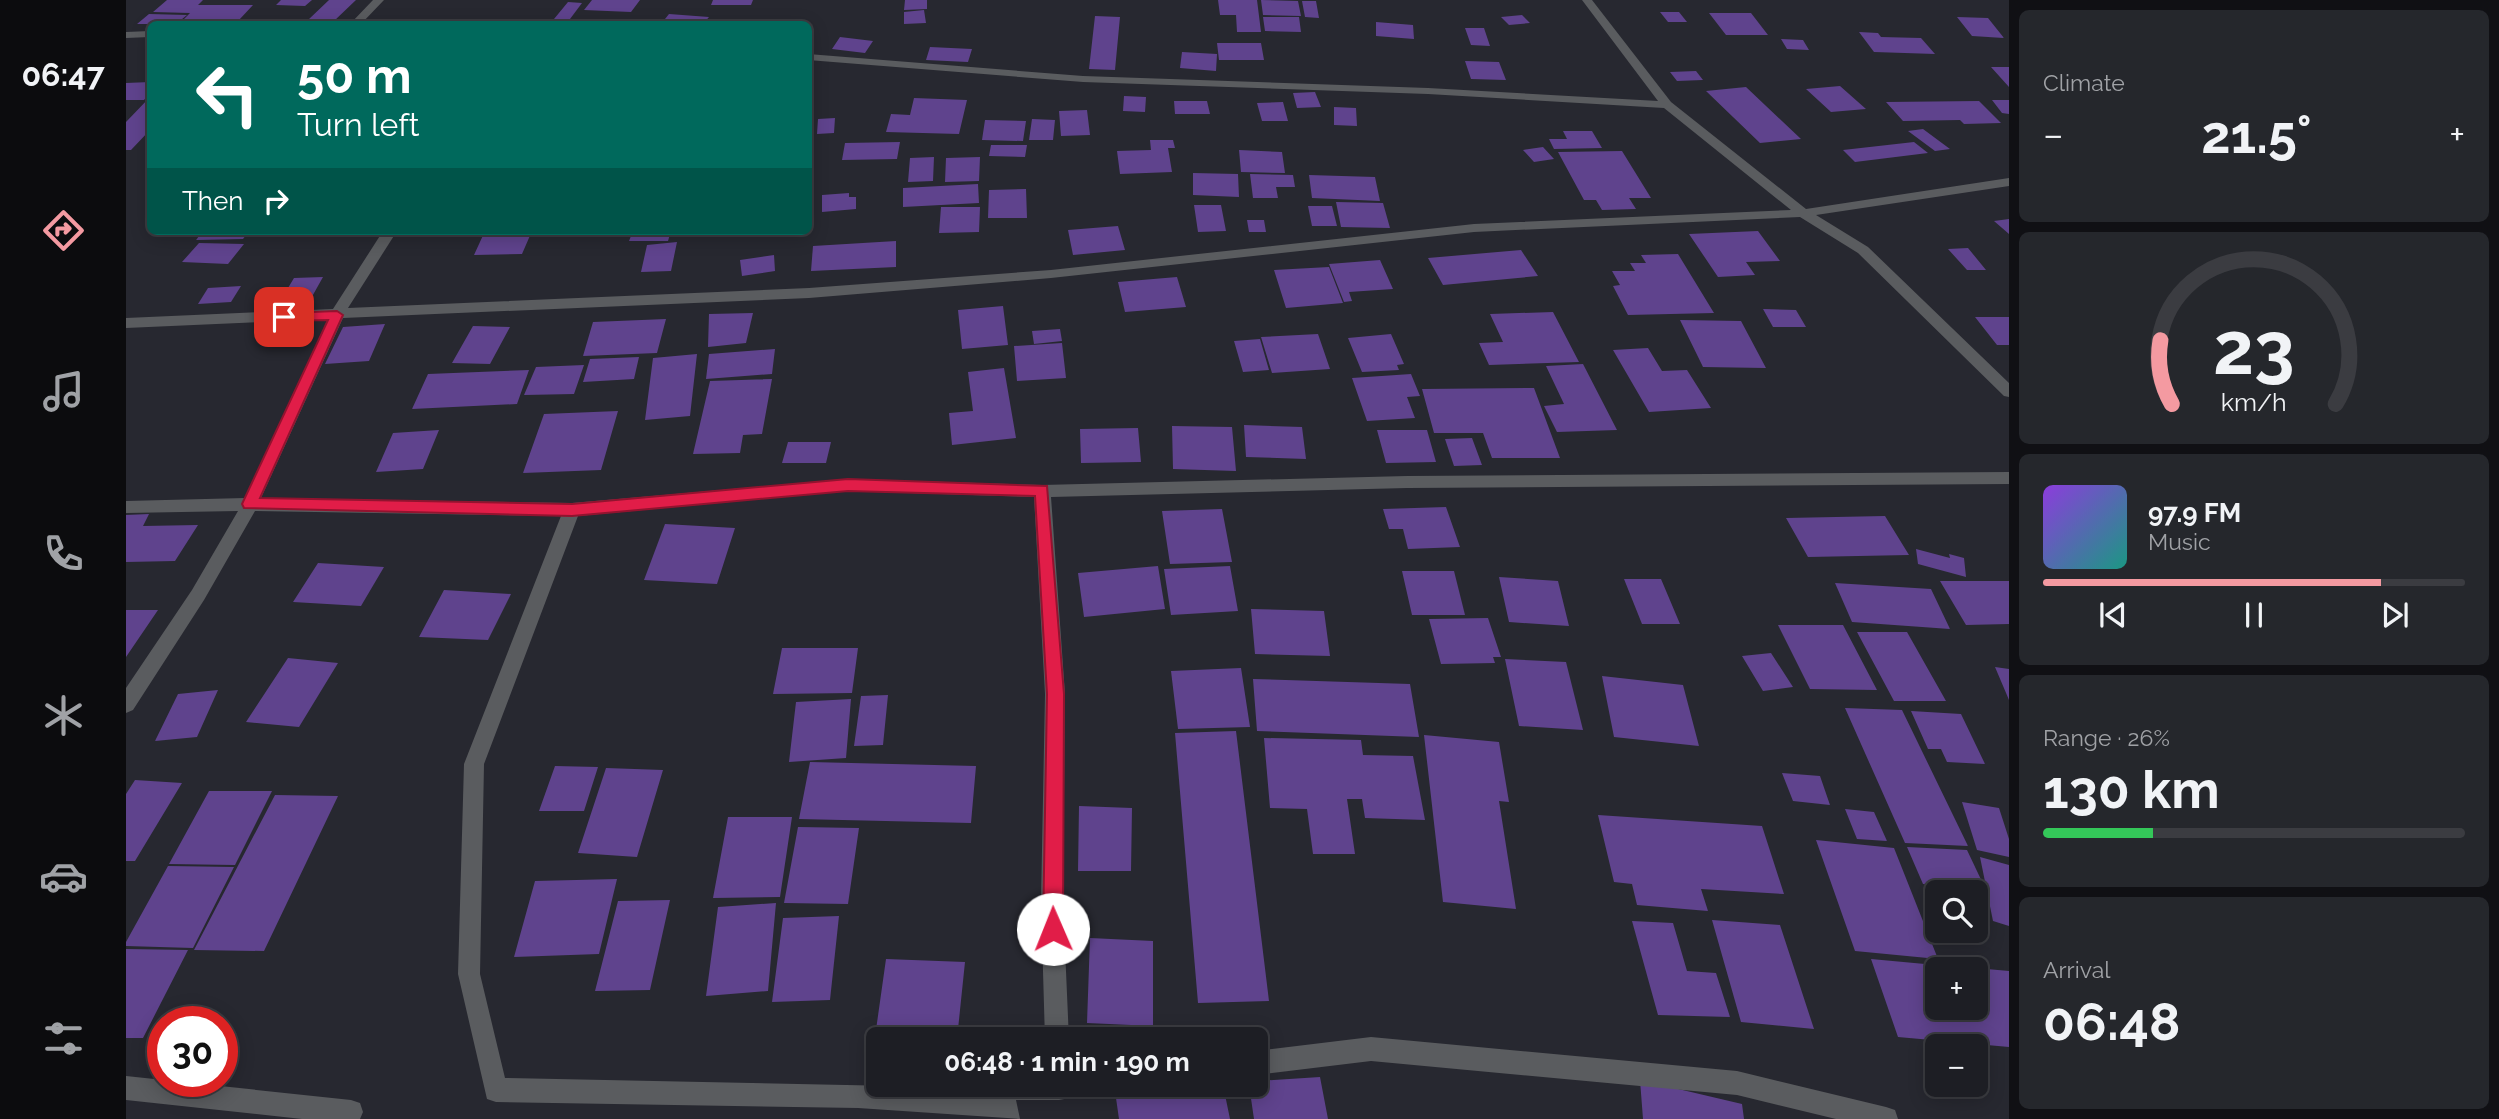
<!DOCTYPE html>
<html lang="en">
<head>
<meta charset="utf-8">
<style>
  body { margin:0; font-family:Raleway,sans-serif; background:#25272c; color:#f1f3f6; height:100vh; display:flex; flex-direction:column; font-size:26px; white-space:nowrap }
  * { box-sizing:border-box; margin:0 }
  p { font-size:23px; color:#a0a2a6 }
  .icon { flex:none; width:38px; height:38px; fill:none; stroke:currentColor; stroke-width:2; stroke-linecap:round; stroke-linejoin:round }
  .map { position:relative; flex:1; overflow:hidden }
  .sheet { display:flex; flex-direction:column; gap:10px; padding:10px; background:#101014; width:490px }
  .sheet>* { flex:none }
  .top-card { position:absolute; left:21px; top:21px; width:665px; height:214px; border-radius:10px; box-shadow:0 4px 18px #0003,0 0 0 2px #3b3c41; background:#00695c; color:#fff; overflow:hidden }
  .buttons { position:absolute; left:1799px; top:880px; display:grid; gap:14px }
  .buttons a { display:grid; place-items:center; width:63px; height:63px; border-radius:10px; background:#1d1e24; box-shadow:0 4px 18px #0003,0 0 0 2px #3b3c41; font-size:35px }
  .speed { position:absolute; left:21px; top:1006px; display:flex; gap:14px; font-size:35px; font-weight:700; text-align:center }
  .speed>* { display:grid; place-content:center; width:91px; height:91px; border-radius:50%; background:#1d1e24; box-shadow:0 4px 18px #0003,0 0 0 2px #3b3c41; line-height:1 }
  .speed .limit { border:10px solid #d22; background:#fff; color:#111 }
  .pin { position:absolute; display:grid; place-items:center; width:60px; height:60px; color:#fff; margin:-30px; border-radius:14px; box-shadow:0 4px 10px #0006 }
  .me { position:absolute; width:77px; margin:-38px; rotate:359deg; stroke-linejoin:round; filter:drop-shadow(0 0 5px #0008) }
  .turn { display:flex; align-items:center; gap:24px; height:147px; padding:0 35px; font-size:32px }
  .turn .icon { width:91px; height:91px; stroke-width:2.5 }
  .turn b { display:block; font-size:49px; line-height:60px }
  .then { display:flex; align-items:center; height:66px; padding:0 35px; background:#0003; gap:14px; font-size:26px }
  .big { font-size:52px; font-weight:700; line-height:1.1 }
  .sheet .tile { flex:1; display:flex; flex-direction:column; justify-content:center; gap:10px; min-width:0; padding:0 24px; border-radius:10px; background:#25272c }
  .sheet .dial { align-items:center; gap:0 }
  .dial svg { height:182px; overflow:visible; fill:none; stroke:#3b3c41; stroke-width:7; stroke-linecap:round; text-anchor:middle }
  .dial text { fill:#f1f3f6; stroke:none }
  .song { display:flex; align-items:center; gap:21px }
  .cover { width:84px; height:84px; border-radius:10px; background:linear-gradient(135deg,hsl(270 70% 55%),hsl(170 70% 35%)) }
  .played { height:7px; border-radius:4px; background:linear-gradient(90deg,#f49aa1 80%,#3b3c41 80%) }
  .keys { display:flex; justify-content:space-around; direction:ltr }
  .heat { display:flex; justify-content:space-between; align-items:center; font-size:38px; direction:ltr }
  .charge { height:10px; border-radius:5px; background:linear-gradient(90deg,#34c759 26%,#3b3c41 0) }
  .trip { position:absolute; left:740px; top:1027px; width:402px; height:70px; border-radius:10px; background:#1d1e24; box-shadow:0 4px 18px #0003,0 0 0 2px #3b3c41; font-weight:700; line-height:70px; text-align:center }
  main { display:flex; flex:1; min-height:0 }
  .menu { display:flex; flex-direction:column; width:126px; justify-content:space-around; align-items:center; background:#0c0c0e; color:#a0a2a6 }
  .menu .icon { width:49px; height:49px }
  .menu .selected { color:#f49aa1 }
  .menu b { font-size:32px; color:#f1f3f6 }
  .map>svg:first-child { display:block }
</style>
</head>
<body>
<main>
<nav class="menu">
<b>06:47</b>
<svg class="icon selected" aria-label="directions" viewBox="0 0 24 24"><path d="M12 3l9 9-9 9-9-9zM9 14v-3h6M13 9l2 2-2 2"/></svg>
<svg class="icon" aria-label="music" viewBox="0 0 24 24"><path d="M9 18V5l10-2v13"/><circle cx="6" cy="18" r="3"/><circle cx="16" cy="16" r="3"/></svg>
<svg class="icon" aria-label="phone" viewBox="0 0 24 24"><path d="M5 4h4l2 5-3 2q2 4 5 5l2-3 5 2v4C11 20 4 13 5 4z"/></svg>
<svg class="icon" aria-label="climate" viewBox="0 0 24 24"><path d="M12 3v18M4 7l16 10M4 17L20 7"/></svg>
<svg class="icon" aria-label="car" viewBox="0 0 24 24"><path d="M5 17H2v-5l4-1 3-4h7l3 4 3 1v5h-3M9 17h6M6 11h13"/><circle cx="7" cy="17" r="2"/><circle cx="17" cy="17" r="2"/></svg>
<svg class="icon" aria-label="filters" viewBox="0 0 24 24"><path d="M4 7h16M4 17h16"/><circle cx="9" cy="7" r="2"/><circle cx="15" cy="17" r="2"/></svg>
</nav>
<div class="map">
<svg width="1883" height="1119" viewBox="0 0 1883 1119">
  <rect width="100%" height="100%" fill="#272830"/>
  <path fill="#5f438d" d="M41,0H77L72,5H127L113,20H57L64,13L27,12Z
    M155,0H186L179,6L150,5Z
    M203,0H230L208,21L182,20Z
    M466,0H514L505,12L458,10Z
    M587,0H627L625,5H585Z
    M779,0H801V9L778,10Z
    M1092,0H1131L1135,32H1111L1110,15H1094Z
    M1135,0L1172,1L1175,16L1137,15Z
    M1176,1H1190L1193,18L1179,17Z
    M442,2L456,3L444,19H428Z
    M798,10L800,23L778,24V12Z
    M1534,12H1553L1561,22H1542Z
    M1583,13H1625L1642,35H1600Z
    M23,14L61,15L50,24H11Z
    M543,14L583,17L577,24H535Z
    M1396,15L1404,23L1383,25L1375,17Z
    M969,16L994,17L989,70L963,69Z
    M1137,17H1173L1175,32L1139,31Z
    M1831,17L1862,18L1878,38L1846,36Z
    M1250,22L1287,25L1288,39L1250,36Z
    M1339,28H1358L1364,46L1345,45Z
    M1733,32L1752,33L1755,37L1795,38L1809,54L1748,52Z
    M714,37L747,41L739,53L706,49Z
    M1655,39L1677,40L1683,50L1661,49Z
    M1091,43H1135L1138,60H1093Z
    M804,47L846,49L842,62L800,60Z
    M1056,52L1091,54L1090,71L1054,68Z
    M1339,61L1373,62L1380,80L1345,79Z
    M1865,67H1883V87Z
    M1570,71L1577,80L1551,81L1544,72Z
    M24,82V93L18,100H0V83Z
    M1714,86L1740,109L1705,112L1680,89Z
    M1620,87L1675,139L1634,143L1580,91Z
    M1189,92L1195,107L1171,108L1167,93Z
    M998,96L1020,97L1019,112L997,111Z
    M24,97V130L5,150H0V122Z
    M788,98L841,100L833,134L760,132L765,114L784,115Z
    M1866,100H1883V114L1876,113Z
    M1048,101H1081L1084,114H1049Z
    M1853,101L1875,123L1838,124L1834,120L1777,121L1760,102Z
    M1157,102L1162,121H1136L1131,103Z
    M1208,107L1230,108L1231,126L1208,125Z
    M961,110L964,135L935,136L933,111Z
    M709,118L708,133L691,134L692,119Z
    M906,119L929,120L927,140H903Z
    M859,120L900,121L897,141L856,140Z
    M1797,129L1824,149L1809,151L1782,131Z
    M1437,131H1466L1476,148L1428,149L1423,139H1441Z
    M1024,140H1047L1049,148H1042L1046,172L994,174L991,151L1025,150Z
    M774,142L771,159L716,160L719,143Z
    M1788,142L1802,153L1729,162L1717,150Z
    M865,145H901L899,157L863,156Z
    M1417,147L1428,159L1408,162L1397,150Z
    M1113,150L1156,152L1159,173L1115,172Z
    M1496,151L1525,198H1503L1510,209L1476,210L1470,200H1458L1432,152Z
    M808,157L807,181L782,182L784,158Z
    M854,157L853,181L819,182L820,158Z
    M1067,173L1112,174L1113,197L1067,195Z
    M1124,174L1167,175L1169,187H1150L1152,198H1127Z
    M1183,175L1249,177L1254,201L1186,198Z
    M852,184L853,203L777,207V188Z
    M900,189L901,218H862L863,190Z
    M723,193V197H730V209L696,212V195Z
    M1210,202L1257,203L1264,228L1215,227Z
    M1068,205H1095L1100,231L1072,232Z
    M1182,206H1206L1211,226H1186Z
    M815,207H854L853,232L813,233Z
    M1883,219V234L1868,221Z
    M1121,220H1138L1140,232H1123Z
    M992,226L999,250L947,255L942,230Z
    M77,231H123L117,239L70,240Z
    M359,231H406L396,254L348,255Z
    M507,231H545L542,241H503Z
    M1632,231L1654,261L1620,262L1629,275L1592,277L1563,234Z
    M770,241V267L685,271L687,246Z
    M551,242L545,271L515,272L521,245Z
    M73,243L118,244L102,264L56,262Z
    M1842,248L1860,270H1841L1822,249Z
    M1395,250L1412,276L1317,285L1302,258Z
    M1552,254L1588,313L1502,315L1487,286L1494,285L1486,271H1509L1504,263H1520L1515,255Z
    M648,255L649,271L616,276L614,260Z
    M1254,260L1267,289L1223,292L1226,301L1218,302L1203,264Z
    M1203,267L1217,303L1160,308L1148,270Z
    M197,277L183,302L153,303L168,278Z
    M1051,277L1060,307L999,312L992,282Z
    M115,286L105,302L72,304L82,288Z
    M877,306L882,345L836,349L832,310Z
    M1637,309L1670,310L1680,327H1647Z
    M1427,312L1453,362L1363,365L1353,343L1377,342L1364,314Z
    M627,313L620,343L582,347L583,314Z
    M1849,317H1883V345H1871Z
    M540,319L531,353L457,356L467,322Z
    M1554,320L1615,321L1640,368L1577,367Z
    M259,324L243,361L199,364L217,327Z
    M347,326L384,327L364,364L326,363Z
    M934,329L936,341L908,344L906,331Z
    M1192,334L1204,369L1146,373L1135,337Z
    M1265,334L1278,364L1271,365L1273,370L1236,372L1222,338Z
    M1134,339L1143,370L1117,372L1108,341Z
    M936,343L940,378L891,381L888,346Z
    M1522,348L1536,371L1561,370L1585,408L1523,412L1487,350Z
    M649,349L646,374L580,379L583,354Z
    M571,354L564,416L519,420L527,358Z
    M513,357L508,379L457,382L464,359Z
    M1457,364L1491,430L1431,432L1418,406L1438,404L1420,366Z
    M458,365L448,394L398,395L410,367Z
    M878,368L890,438L826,445L823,413L847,411L842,372Z
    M403,370L391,404L286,409L302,374Z
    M1285,374L1294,396L1281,397L1289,418L1241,421L1226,378Z
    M646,379L636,434L617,435L614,453L567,454L584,381Z
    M1408,388L1434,458H1366L1357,433H1308L1296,389Z
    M492,411L475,470L397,473L418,414Z
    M1118,425L1176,427L1180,459L1120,457Z
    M1046,426L1106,427L1110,471L1047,469Z
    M1012,428L1015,462L955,463L954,429Z
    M313,430L297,469L250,472L267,433Z
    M1251,430H1301L1310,462L1260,463Z
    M1346,438L1356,465L1328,466L1319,439Z
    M662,442H705L700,463H656Z
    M1320,507L1334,547L1282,549L1277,529H1263L1257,509Z
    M1096,509L1106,562L1044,564L1036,511Z
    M23,514L17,526L72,525L49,561L0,562V515Z
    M1759,516L1783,555L1682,557L1660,518Z
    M539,524L609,528L591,584L518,580Z
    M1790,549L1824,558L1823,554L1838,558L1840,577L1792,564Z
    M192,563L258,567L235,606L167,602Z
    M1032,566L1039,609L958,617L952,573Z
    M1104,566L1112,611L1045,615L1038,569Z
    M1276,571H1328L1339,615H1286Z
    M1373,577L1432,581L1443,626L1383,622Z
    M1498,579H1535L1554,624H1516Z
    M1814,581H1883V624L1840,625Z
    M1709,583L1805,589L1824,629L1726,622Z
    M318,590L385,594L362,640L293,637Z
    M1125,609L1198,611L1204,656L1129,654Z
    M0,610H32L0,657Z
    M1362,618L1375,657H1367L1369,663L1315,664L1303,619Z
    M1652,625H1717L1751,690L1684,689Z
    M1731,632H1781L1820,701H1768Z
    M656,648H732L726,693L647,694Z
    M1645,653L1667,687L1637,691L1616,656Z
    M162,658L212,663L173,727L120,722Z
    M1379,659L1440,662L1457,730L1393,726Z
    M1869,667L1883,669V700Z
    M1115,668L1124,727L1052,729L1045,671Z
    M1476,676L1557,685L1573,746L1488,737Z
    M1127,679L1284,684L1293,737L1131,731Z
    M92,690L71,737L29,741L52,694Z
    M762,695L757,745L728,746L735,696Z
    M725,699L720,758L663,762L670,702Z
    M1719,708L1776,710L1842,846L1779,843Z
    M1785,711L1835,714L1859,764L1821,762L1815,749H1802Z
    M1110,731L1143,1001L1072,1003L1049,733Z
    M1298,735L1373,742L1383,802L1373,801L1390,909L1317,902Z
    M1138,738L1235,740L1237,755L1287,756L1299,820L1239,818L1236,799H1221L1229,854H1187L1181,809L1144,808Z
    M684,762L850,766L845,823L673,819Z
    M429,766L472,767L458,811H413Z
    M480,768L537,770L511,857L452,853Z
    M1656,773L1694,776L1704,805L1667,801Z
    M9,780L56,783L9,861H0V794Z
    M83,791H146L109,865L43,864Z
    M149,795L212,796L138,951L68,950Z
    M1836,802L1873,808L1883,839V857L1851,850Z
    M953,806L1006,808L1005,871H952Z
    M1719,809L1748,812L1761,841L1731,839Z
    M1472,815L1636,826L1658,894L1575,889L1582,911L1511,905L1506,884L1488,882Z
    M602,817H666L654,897L587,898Z
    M672,827L733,828L722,904L658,903Z
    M1690,840L1768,848L1812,959L1729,951Z
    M1781,847L1841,850L1859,888L1797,884Z
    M1854,857L1883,865V926L1867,921Z
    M42,866L108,867L67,948L0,946V942Z
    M491,879L473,954L388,957L409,881Z
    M544,900L524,990L469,991L492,901Z
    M650,903L642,991L580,996L592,907Z
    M713,916L704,1000L646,1002L657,918Z
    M1586,920L1654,925L1688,1029L1615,1022Z
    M1506,921L1547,923L1561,971L1590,973L1604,1017L1532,1015Z
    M964,938L1027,941V1026L961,1023Z
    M0,949L62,950L17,1038H0Z
    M760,959L839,962L831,1039L749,1037Z
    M1745,959L1842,968L1811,970V1008H1850V968L1883,971V1047L1772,1037Z
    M1194,1077L1202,1119H1128L1123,1085H1130V1081Z
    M1514,1080L1616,1104L1618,1119H1517Z
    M1024,1085H1097L1104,1119H993L989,1091Z"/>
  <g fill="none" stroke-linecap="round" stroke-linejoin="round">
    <path fill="#5a5c5f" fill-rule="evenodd" d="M247,0H258L235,24H224Z
      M1456,0H1466L1545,102L1680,209L1883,178V186L1690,215L1742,247L1883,383V397L1878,396L1732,253L1674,217L1348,232L925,278L683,298L217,318L135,498L446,503L722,479L916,485L1281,476L1883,472V484L1281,488L925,497L939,694L937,902L943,1040H919L915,902L919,694L908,497L722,491L452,516L358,764L354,974L379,1078L768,1086L968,1085L965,1094L933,1100H890L894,1119L732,1108L370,1102L361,1099L332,974L338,764L435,516L129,511L78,600L7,710L0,713V688L66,590L112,511L0,513V501L119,498L202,319L0,328V318L207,309L257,231H271L222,308L683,288L925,270L1348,224L1665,210L1538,108L1302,94L957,82L682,60V54L957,76L1302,88L1532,101Z
      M24,31V37L0,38V32Z
      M1245,1037L1611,1071L1760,1107L1769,1110L1772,1119H1710L1611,1095L1245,1061L1130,1075V1051Z
      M0,1076L225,1100L234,1103L237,1112L234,1119H176L0,1100Z"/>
  </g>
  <path fill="#e11d48" stroke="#92132f" stroke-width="2" d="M211,311L217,315L134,498L446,504L722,479L921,486L938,694L937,929L934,936L927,939L920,936L917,929L921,694L909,496L722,491L446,516L118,508L116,504L202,320L158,321L151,317L158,313Z"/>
</svg>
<div class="buttons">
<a><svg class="icon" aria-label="search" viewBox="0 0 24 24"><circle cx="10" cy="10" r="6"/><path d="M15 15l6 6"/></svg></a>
<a>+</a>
<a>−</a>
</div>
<div class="speed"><div class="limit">30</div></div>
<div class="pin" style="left:158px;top:317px;background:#d93025"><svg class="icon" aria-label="arrive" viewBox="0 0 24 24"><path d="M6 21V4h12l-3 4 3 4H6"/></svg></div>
<svg class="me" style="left:927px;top:929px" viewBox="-20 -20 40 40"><circle r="19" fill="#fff"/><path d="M0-13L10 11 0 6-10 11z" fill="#e11d48"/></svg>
<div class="trip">06:48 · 1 min · 190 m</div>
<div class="top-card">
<div class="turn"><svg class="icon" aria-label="left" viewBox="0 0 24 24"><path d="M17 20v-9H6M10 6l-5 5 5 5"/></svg><div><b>50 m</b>Turn left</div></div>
<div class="then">Then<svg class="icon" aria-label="right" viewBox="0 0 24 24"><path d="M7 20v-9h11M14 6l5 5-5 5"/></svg></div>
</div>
</div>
<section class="sheet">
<div class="tile"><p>Climate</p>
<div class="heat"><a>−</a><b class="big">21.5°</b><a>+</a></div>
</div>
<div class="tile dial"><svg viewBox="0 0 100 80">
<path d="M14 69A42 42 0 1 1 86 69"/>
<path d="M14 69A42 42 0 0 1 9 41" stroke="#f49aa1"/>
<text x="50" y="56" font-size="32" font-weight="700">23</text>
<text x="50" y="72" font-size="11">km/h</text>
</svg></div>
<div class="tile">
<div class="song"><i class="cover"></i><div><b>97.9 FM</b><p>Music</p></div></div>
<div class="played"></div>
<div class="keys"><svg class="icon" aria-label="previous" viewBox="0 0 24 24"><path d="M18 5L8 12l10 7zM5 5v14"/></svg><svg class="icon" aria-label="pause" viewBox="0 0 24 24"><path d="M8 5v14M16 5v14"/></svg><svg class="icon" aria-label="next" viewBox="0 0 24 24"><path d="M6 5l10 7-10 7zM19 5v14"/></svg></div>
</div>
<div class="tile"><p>Range · 26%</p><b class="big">130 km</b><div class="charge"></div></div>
<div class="tile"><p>Arrival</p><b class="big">06:48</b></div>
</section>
</main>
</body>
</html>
